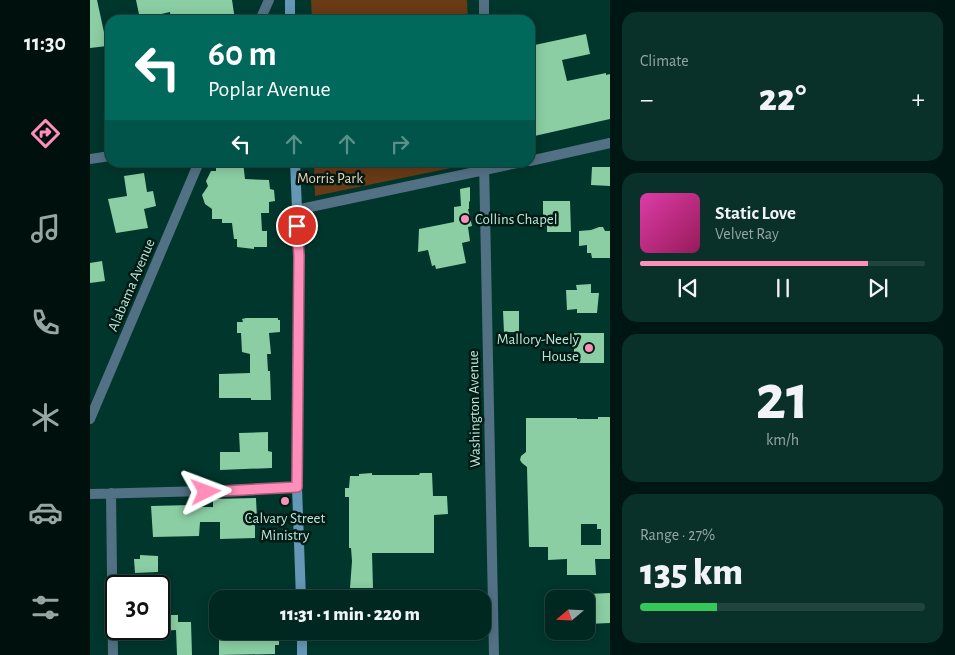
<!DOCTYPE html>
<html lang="en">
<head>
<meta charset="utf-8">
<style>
  body { margin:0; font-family:"Alegreya Sans",sans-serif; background:#0a302a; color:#f1f3f6; height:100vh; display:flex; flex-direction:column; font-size:19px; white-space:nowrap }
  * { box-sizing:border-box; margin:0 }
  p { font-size:16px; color:#95a6a5 }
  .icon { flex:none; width:28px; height:28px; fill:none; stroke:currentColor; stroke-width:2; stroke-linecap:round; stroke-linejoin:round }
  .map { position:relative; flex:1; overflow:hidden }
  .details { display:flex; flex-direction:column; gap:12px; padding:12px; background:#001612; width:345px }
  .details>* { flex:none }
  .top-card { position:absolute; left:15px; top:15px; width:430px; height:152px; border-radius:15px; box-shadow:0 2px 12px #0003,0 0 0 1px #22443f; background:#00695c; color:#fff; overflow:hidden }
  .needle { width:32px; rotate:251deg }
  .tools { position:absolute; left:455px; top:590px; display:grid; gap:10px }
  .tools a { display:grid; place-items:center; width:50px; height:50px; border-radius:10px; background:#002821; box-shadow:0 2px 12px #0003,0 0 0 1px #22443f; font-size:25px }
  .speed { position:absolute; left:15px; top:575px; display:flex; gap:10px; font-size:25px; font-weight:700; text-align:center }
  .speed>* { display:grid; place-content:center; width:65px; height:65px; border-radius:50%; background:#002821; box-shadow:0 2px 12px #0003,0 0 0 1px #22443f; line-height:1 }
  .speed .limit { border:2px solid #111; border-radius:8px; background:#fff; color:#111 }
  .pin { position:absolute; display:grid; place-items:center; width:42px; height:42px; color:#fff; margin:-21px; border:2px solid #fff; border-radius:50%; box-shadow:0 1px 5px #0007 }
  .me { position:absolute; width:55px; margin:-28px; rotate:87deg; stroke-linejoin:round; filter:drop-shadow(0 0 4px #0008) }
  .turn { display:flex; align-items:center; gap:18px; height:105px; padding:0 20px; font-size:22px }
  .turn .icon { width:65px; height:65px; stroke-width:2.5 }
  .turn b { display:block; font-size:35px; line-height:42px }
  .lanes { display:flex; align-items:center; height:48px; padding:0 20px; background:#0003; justify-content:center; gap:25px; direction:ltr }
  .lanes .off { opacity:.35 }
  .big { font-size:38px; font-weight:800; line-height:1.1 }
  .details .widget { flex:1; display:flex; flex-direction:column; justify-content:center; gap:8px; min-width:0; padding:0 18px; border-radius:15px; background:#0a302a }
  .details .dial { align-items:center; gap:0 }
  .dial b { font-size:65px; line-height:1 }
  .song { display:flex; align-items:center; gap:15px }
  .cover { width:60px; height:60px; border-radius:8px; background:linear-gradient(135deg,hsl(320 70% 55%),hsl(330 70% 35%)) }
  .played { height:5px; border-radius:2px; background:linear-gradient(90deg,#ff8eba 80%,#22443f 80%) }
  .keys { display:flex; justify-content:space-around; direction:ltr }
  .heat { display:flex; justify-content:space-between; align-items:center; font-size:28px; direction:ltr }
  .charge { height:8px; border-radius:4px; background:linear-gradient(90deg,#34c759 27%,#22443f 0) }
  .trip { position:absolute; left:119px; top:590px; width:282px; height:50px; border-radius:15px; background:#002821; box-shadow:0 2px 12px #0003,0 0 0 1px #22443f; font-weight:800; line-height:50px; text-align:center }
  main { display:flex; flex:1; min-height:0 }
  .tab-bar { display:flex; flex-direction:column; width:90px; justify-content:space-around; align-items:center; background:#00100d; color:#95a6a5 }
  .tab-bar .icon { width:35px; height:35px }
  .tab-bar .active { color:#ff8eba }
  .tab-bar b { font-size:22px; color:#f1f3f6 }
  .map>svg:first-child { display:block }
</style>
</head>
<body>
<main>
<nav class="tab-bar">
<b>11:30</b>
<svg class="icon active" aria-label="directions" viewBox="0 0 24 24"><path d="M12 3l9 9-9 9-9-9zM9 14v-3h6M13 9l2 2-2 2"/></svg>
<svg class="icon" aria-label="music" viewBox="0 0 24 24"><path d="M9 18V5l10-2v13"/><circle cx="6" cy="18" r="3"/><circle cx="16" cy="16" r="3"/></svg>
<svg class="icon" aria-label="phone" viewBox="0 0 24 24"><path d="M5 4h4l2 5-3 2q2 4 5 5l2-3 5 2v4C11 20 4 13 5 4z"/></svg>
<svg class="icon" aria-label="climate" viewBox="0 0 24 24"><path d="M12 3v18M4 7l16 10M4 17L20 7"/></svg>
<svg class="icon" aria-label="car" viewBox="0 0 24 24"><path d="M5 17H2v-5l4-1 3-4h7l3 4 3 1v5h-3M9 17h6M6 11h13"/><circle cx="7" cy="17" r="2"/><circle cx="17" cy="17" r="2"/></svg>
<svg class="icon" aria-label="filters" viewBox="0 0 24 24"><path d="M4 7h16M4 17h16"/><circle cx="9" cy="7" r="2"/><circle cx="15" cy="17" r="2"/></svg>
</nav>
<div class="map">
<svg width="520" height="655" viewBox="0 0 520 655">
  <rect width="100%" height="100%" fill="#00362c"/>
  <path fill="#683a16" d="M221,0H377L378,20H222Z
    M224,163L380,162V164L225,196Z"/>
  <path fill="#8bcea3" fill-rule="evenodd" d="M0,0H7L17,46L0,48Z
    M46,0H142L145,20H81L80,12L50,19Z
    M496,34L500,54L472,60L477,81L516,73V75L520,74V119L440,137V81L446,80L440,55V46Z
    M126,162H153L155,179L179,180L180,189L184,190L185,201L179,202V213H171L172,231H177V247H164V249L147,247V239H144L142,223H132V219H122V209L115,204L112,195L118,186L116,181L121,171H126Z
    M502,167H520V186L501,185Z
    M54,173L57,192L63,191L66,206L54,209L58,228L26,233L18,199L37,196L34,176Z
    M380,187V201L379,202V209H378L382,226L378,227L380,241L372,243L376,263L346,269L345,265L342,266L338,250L328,252L329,229L364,222V207L371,206L370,189Z
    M453,201H480L481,232H457V220H453Z
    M509,227H513L515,231H520V258H502L501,253H497V245L489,246V231L501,230Z
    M12,261L15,281L0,283V263Z
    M501,284V293H509L507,313H487V309L477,310L476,290H487L486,285Z
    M413,311H429V332H414Z
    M156,318H188V320H190V332L179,333L181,354H177L178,371H180L181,400H161V398H129V374L160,373V354L152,352L151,333H147V322H153L152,319Z
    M484,333H514V363H484Z
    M508,417H520V559H505L506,575H477V559L458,560V547H439L437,467L432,463L430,460L431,456L436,452V418H487V419H508ZM491,524H507V529H511V545H491Z
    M178,432V451L182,452V468L130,470V452H150L149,433Z
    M282,473V475H329L330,473H342L343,496H357L358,514L344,515V553H282L283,588H260L262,561L261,548H259V497H255V488H259L260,476H269V474Z
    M166,498L167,519L165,521V538L130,539V522H110L109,536L63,537L61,506L102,505V507H123V499Z
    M50,555L68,556V572L45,573L44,559H50Z
    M520,593V623L497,624L496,594Z
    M70,615H88V622H101L102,655H87L86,630L69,631Z
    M129,631H184V636H189V645H185V654L129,655Z"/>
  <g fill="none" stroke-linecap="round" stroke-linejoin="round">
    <path stroke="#527184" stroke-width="10" d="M394,0V20
      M0,159L20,156
      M440,161L520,143
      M394,162L404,655
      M206,210L432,162
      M21,493L23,655
      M0,494L116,491L207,487"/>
    <path stroke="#527184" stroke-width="10" d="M170,20L179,0
      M0,419L109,162"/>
    <path stroke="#6597b6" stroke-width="10" d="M200,0V20
      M205,162L209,256L207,487L211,599
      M212,631V655"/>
  </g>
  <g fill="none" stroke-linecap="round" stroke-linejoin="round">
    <defs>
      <path id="route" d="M116,492L207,487L209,256L207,226"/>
    </defs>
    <use href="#route" stroke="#a65c79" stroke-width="12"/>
    <use href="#route" stroke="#ff8eba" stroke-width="9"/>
  </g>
  <g fill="#ff8eba" stroke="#001a14" stroke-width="2">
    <circle cx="375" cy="219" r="5"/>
    <circle cx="499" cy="348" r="5"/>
    <circle cx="195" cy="501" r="5"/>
  </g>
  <g text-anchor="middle" stroke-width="5" stroke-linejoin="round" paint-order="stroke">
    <g font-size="15" fill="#f8d3ba" stroke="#001a14">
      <text x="240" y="183">Morris Park</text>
    </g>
    <g font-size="15" fill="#bce5d9" stroke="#001a14" text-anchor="start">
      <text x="385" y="224">Collins Chapel</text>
      <text x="489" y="344" text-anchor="end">Mallory-Neely<tspan x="489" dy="17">House</tspan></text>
      <text x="195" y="523" text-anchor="middle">Calvary Street<tspan x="195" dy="17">Ministry</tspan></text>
    </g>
    <g font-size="15" fill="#bce5d9" stroke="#001a14">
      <text transform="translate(41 285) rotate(-67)" y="5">Alabama Avenue</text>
      <text transform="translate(384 409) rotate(-91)" y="5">Washington Avenue</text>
    </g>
  </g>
</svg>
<div class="tools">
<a><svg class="needle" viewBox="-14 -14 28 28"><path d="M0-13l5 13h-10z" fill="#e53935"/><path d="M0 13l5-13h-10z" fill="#95a6a5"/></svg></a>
</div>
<div class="speed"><div class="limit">30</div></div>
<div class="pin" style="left:207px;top:226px;background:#d93025"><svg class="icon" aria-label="arrive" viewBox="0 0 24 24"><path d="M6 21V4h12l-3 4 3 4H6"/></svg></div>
<svg class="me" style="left:116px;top:492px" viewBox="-20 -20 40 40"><path d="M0-17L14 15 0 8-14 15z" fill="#ff8eba" stroke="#fff" stroke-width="4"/></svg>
<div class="trip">11:31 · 1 min · 220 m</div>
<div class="top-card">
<div class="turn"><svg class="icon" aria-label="left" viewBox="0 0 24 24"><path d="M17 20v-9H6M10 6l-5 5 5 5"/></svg><div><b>60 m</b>Poplar Avenue</div></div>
<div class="lanes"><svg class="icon" aria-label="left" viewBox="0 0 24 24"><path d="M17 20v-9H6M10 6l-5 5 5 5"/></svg><svg class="icon off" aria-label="ahead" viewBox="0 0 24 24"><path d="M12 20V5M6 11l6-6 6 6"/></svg><svg class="icon off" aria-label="ahead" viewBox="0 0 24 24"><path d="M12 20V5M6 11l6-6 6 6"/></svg><svg class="icon off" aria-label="right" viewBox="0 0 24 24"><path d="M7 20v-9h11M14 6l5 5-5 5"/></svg></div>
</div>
</div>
<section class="details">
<div class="widget"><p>Climate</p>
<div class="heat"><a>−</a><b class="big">22°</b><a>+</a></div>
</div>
<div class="widget">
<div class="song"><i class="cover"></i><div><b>Static Love</b><p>Velvet Ray</p></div></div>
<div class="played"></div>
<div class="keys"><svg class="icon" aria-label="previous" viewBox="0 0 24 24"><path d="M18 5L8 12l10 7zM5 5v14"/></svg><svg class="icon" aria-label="pause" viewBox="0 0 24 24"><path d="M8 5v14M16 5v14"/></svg><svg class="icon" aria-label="next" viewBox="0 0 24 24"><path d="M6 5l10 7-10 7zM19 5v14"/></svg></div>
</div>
<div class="widget dial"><b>21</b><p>km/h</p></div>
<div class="widget"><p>Range · 27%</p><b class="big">135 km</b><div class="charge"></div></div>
</section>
</main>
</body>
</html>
